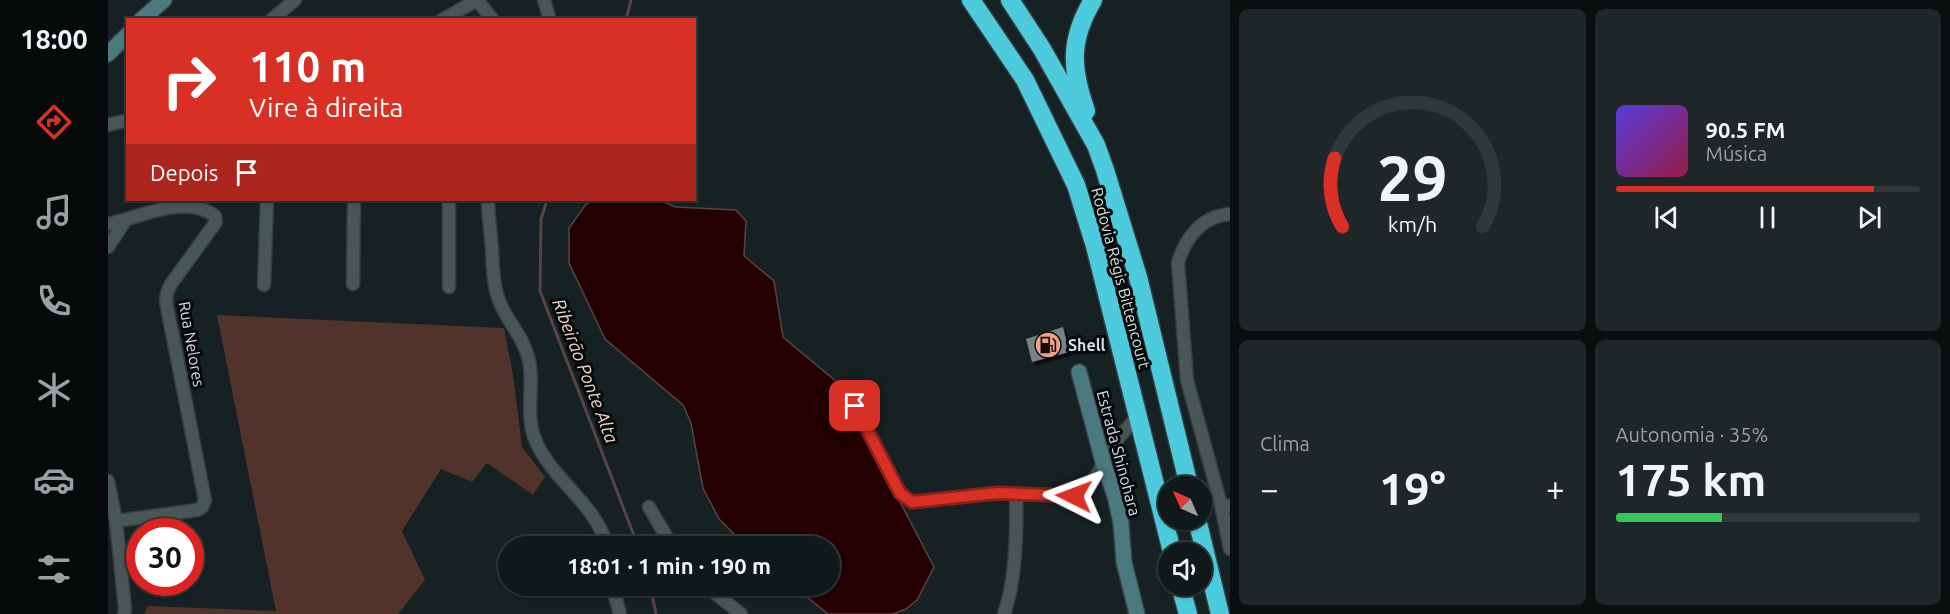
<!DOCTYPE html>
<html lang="pt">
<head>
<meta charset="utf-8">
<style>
  body { margin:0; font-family:Ubuntu,sans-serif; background:#1e2627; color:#f1f3f6; height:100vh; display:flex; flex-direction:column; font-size:22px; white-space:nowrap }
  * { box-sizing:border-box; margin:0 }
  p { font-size:20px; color:#9ca0a2 }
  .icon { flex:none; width:33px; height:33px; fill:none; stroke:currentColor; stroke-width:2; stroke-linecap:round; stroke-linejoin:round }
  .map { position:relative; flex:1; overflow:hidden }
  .sheet { display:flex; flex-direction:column; gap:9px; padding:9px; background:#090e0e; width:720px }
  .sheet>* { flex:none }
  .top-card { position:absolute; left:18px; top:18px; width:570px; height:183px; border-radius:0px; box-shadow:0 2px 4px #0004,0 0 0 2px #303839; background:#d93025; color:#fff; overflow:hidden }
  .needle { width:39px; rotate:315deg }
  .buttons { position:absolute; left:1050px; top:476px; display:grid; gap:12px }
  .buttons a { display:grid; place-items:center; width:54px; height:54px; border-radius:50%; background:#10191a; box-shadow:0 2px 4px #0004,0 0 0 2px #303839; font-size:30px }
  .speed { position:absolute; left:18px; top:518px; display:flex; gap:12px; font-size:30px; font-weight:700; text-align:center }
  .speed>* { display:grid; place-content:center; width:78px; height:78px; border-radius:50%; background:#10191a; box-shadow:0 2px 4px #0004,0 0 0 2px #303839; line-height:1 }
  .speed .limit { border:9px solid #d22; background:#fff; color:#111 }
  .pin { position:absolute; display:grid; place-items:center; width:51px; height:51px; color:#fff; margin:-26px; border-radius:12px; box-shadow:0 3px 9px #0006 }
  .me { position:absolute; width:66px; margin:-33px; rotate:273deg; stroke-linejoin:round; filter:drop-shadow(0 0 4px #0008) }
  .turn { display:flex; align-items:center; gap:21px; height:126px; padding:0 24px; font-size:27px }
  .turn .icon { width:78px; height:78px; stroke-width:2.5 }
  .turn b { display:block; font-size:42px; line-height:51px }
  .then { display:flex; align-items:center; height:57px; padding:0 24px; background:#0003; gap:12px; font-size:22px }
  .big { font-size:45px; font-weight:700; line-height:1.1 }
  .sheet .widget { flex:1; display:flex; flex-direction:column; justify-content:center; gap:9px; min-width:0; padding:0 21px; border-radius:9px; background:#1e2627 }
  .sheet .dial { align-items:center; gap:0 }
  .dial svg { height:156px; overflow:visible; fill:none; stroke:#303839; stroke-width:7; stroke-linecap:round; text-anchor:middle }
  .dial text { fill:#f1f3f6; stroke:none }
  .song { display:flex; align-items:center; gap:18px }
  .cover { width:72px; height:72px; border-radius:9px; background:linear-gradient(135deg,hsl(250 70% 55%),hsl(340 70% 35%)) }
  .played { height:6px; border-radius:3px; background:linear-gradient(90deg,#d93025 85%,#303839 85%) }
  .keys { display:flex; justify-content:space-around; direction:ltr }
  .heat { display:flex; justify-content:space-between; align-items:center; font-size:33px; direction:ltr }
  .charge { height:9px; border-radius:4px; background:linear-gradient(90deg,#34c759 35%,#303839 0) }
  .sheet .tiles { flex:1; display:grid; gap:9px; grid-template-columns:repeat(2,1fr) }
  .trip { position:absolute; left:390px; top:536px; width:342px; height:60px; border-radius:30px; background:#10191a; box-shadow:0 2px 4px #0004,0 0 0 2px #303839; font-weight:700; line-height:60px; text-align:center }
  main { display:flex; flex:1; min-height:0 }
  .dock { display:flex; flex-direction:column; width:108px; justify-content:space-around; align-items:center; background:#060a0a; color:#9ca0a2 }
  .dock .icon { width:42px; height:42px }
  .dock .selected { color:#d93025 }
  .dock b { font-size:27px; color:#f1f3f6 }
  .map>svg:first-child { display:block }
</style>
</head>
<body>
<main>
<nav class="dock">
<b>18:00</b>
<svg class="icon selected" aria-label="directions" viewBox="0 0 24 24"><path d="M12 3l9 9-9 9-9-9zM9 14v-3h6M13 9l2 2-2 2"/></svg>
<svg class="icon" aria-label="music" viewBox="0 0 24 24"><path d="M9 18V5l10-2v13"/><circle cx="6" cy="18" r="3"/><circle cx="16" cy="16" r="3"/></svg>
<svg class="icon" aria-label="phone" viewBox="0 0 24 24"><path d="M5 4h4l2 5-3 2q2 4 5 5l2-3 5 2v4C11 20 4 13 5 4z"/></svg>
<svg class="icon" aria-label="climate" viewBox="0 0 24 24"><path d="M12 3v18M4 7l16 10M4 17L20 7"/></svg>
<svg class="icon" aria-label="car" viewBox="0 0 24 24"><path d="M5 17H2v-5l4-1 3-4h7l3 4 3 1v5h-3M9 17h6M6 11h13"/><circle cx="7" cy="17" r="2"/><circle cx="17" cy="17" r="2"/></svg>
<svg class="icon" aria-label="filters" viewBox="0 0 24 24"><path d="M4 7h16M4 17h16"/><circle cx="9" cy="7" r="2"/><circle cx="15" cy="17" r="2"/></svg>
</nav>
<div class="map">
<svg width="1122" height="614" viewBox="0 0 1122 614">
  <defs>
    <filter id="shadow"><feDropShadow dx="3.5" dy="3.5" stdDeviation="0" flood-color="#0009"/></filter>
  </defs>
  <rect width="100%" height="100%" fill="#152123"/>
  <path fill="#52332b" d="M109,315L396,328L405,375L414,447L437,477L425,495L379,463L364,482L333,469L294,531L317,580L290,614H36L40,606L168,611Z"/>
  <path fill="#240000" stroke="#5a4343" stroke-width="1.5" d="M489,200H550L568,207L628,210L638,221L636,256L666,281L675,337L730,383L826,567L809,600L798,609L785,614H720L684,585H722V546H638L611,519L595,488L583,423L575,405L497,339L461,263V228L478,204Z"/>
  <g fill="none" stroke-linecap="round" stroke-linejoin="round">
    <path stroke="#5a4343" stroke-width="3" d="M518,20L523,0
      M439,200L433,219L432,291L530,546
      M542,585L548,614"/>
  </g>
  <path fill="#758385" filter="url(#shadow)" d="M955,327L961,352L924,362L918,339Z"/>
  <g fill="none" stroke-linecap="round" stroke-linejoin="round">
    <defs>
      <path id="street" d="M369,0L385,20
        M436,0L442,20
        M163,20L187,0
        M334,20L369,0
        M0,125L20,120
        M341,200V287
        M380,200C380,216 383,233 384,250C385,268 385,286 392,303C401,324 416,338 421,360C427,389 415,418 430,446C448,482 488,505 499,546
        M0,224C32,218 77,193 107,216L108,222L63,284L59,293L58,302L97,500L94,507L89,510L8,521
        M0,247L17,221
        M245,284L246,200
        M156,285L159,200
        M747,406L792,493L804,502L890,493L966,496C990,484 997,455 1013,435C1018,429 1024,423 1029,417
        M0,481L8,521L17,609L16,614
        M1113,505L1079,380L1070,263C1077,238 1094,216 1122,214
        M1122,506L1113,505L1122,549
        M541,507L564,546
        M504,585L512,614
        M597,585L633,614
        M896,614C908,580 909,529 908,493"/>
      <path id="secondary" d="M33,20L56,0
        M0,54L20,34
        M971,372L995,462L1007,496L1013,523L1016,562L1029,614"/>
      <path id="highway" d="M863,0L917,80L968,185L987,246L1064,552
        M902,0L934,49L988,145L997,170L1030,277L1081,486
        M978,111C963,69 961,40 985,0
        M1089,519L1112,614
        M1072,585L1080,614"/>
    </defs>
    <use href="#street" stroke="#353d3f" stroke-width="15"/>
    <use href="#secondary" stroke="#353d3f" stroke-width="18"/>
    <use href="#highway" stroke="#353d3f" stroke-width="21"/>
    <use href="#street" stroke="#495658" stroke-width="12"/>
    <use href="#secondary" stroke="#4a7980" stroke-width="15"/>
    <use href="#highway" stroke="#4dcbdc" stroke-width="18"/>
  </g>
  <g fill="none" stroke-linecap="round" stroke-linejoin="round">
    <defs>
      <path id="route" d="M747,406L792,493L804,502L890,493L966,496"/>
    </defs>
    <use href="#route" stroke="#8d1f18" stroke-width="15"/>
    <use href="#route" stroke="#d93025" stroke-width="10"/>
  </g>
  <defs>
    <symbol id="fuel-disc" viewBox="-11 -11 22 22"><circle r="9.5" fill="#f49e88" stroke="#05090a"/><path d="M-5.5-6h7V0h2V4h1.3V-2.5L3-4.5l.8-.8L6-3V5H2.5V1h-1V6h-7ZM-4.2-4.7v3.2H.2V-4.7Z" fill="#111"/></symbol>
  </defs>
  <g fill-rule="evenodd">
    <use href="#fuel-disc" x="925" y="330" width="30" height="30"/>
  </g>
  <g text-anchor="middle" stroke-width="6" stroke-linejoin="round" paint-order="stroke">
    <g font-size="16" fill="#d8dfe0" stroke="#05090a">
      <text transform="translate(1013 278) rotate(75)" y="6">Rodovia Régis Bittencourt</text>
      <text transform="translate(84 344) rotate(80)" y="6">Rua Nelores</text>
      <text transform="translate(1011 453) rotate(75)" y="6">Estrada Shinohara</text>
    </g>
    <g font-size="16" font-weight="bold" fill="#d8dfe0" stroke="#05090a" text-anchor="start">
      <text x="960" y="351">Shell</text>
    </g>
    <g font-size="18" font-style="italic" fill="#f4d4cb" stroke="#05090a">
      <text transform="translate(477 371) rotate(69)" y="6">Ribeirão Ponte Alta</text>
    </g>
  </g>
</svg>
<div class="buttons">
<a><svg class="needle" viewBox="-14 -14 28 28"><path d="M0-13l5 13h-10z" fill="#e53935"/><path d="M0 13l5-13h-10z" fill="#9ca0a2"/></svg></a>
<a><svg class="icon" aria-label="sound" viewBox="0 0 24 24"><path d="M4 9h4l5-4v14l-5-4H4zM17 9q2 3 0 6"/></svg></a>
</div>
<div class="speed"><div class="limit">30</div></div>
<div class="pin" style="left:747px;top:406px;background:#d93025"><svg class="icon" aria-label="arrive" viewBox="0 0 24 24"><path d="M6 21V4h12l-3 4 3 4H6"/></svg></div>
<svg class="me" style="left:966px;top:496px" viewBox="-20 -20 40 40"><path d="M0-17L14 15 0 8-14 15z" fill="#d93025" stroke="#fff" stroke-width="4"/></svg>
<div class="trip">18:01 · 1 min · 190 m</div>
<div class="top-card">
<div class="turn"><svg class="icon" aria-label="right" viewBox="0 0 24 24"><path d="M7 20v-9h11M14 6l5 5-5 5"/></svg><div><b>110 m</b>Vire à direita</div></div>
<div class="then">Depois<svg class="icon" aria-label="arrive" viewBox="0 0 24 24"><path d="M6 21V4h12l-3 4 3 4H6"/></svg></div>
</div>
</div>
<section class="sheet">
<div class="tiles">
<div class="widget dial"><svg viewBox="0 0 100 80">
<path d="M14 69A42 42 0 1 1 86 69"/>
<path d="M14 69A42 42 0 0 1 10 34" stroke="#d93025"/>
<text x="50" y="56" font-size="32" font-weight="700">29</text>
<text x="50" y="72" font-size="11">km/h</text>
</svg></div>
<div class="widget">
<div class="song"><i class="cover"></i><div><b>90.5 FM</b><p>Música</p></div></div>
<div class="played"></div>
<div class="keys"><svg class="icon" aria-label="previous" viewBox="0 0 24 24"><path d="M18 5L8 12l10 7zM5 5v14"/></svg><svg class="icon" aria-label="pause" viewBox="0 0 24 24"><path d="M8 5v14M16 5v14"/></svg><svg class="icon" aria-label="next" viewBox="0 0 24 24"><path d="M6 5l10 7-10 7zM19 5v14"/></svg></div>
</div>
<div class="widget"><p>Clima</p>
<div class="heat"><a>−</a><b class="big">19°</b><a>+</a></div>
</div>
<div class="widget"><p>Autonomia · 35%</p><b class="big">175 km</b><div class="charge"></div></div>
</div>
</section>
</main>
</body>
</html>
